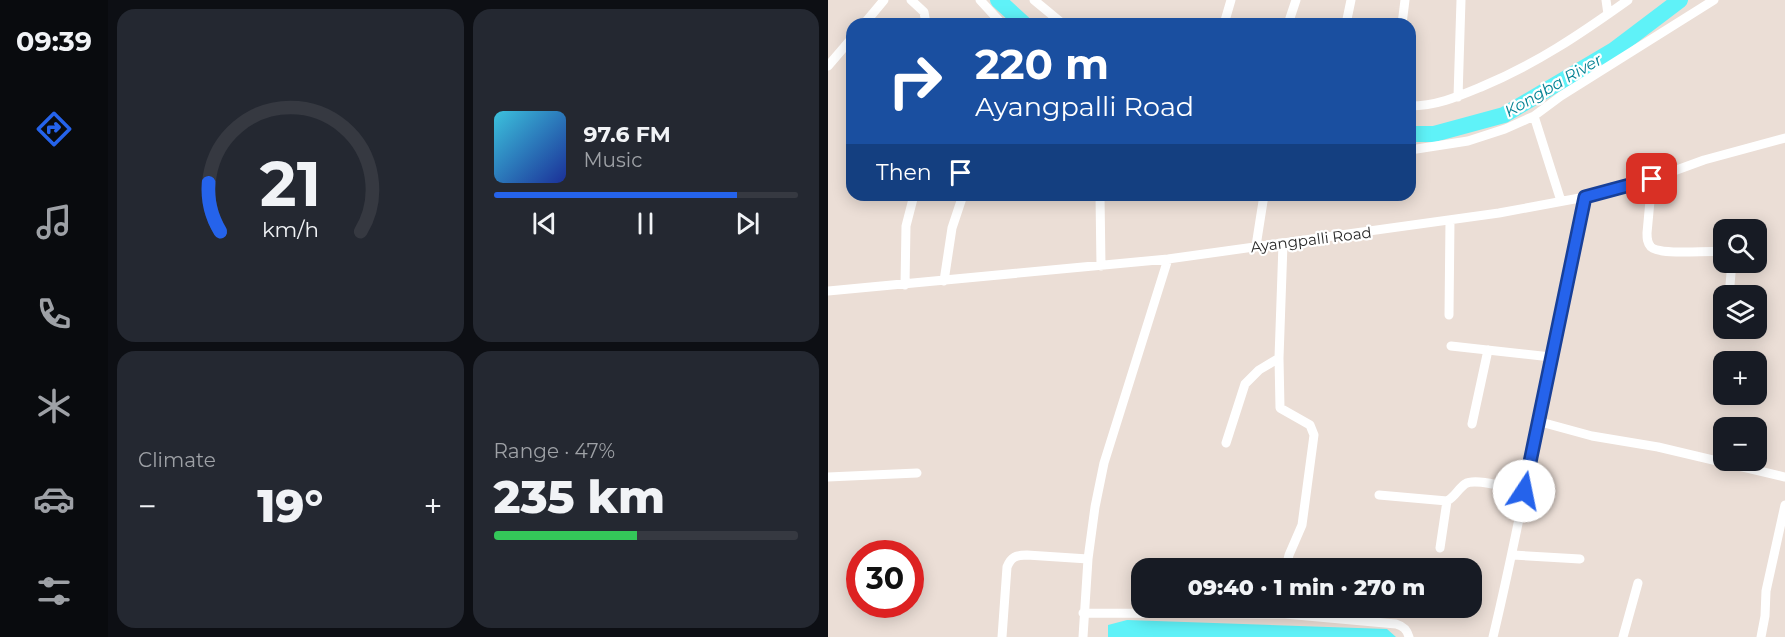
<!DOCTYPE html>
<html lang="en">
<head>
<meta charset="utf-8">
<style>
  body { margin:0; font-family:Montserrat,sans-serif; background:#242831; color:#f1f3f6; height:100vh; display:flex; flex-direction:column; font-size:22px; white-space:nowrap }
  * { box-sizing:border-box; margin:0 }
  p { font-size:20px; color:#9ea1a6 }
  .icon { flex:none; width:33px; height:33px; fill:none; stroke:currentColor; stroke-width:2; stroke-linecap:round; stroke-linejoin:round }
  .map { position:relative; flex:1; overflow:hidden }
  .details { display:flex; flex-direction:column; gap:9px; padding:9px; background:#0d0f14; width:720px }
  .details>* { flex:none }
  .hud { position:absolute; left:18px; top:18px; width:570px; height:183px; border-radius:18px; box-shadow:0 3px 15px #0003; background:#1a4fa0; color:#fff; overflow:hidden }
  .tools { position:absolute; left:885px; top:219px; display:grid; gap:12px }
  .tools a { display:grid; place-items:center; width:54px; height:54px; border-radius:12px; background:#171b24; box-shadow:0 3px 15px #0003; font-size:30px }
  .speed { position:absolute; left:18px; top:540px; display:flex; gap:12px; font-size:30px; font-weight:700; text-align:center }
  .speed>* { display:grid; place-content:center; width:78px; height:78px; border-radius:50%; background:#171b24; box-shadow:0 3px 15px #0003; line-height:1 }
  .speed .limit { border:9px solid #d22; background:#fff; color:#111 }
  .pin { position:absolute; display:grid; place-items:center; width:51px; height:51px; color:#fff; margin:-26px; border-radius:12px; box-shadow:0 3px 9px #0006 }
  .me { position:absolute; width:66px; margin:-33px; rotate:11deg; stroke-linejoin:round; filter:drop-shadow(0 0 4px #0008) }
  .turn { display:flex; align-items:center; gap:21px; height:126px; padding:0 30px; font-size:27px }
  .turn .icon { width:78px; height:78px; stroke-width:2.5 }
  .turn b { display:block; font-size:42px; line-height:51px }
  .then { display:flex; align-items:center; height:57px; padding:0 30px; background:#0003; gap:12px; font-size:22px }
  .big { font-size:45px; font-weight:800; line-height:1.1 }
  .details .widget { flex:1; display:flex; flex-direction:column; justify-content:center; gap:9px; min-width:0; padding:0 21px; border-radius:18px; background:#242831 }
  .details .dial { align-items:center; gap:0 }
  .dial svg { height:156px; overflow:visible; fill:none; stroke:#363941; stroke-width:7; stroke-linecap:round; text-anchor:middle }
  .dial text { fill:#f1f3f6; stroke:none }
  .song { display:flex; align-items:center; gap:18px }
  .cover { width:72px; height:72px; border-radius:9px; background:linear-gradient(135deg,hsl(190 70% 55%),hsl(230 70% 35%)) }
  .played { height:6px; border-radius:3px; background:linear-gradient(90deg,#2563eb 80%,#363941 80%) }
  .keys { display:flex; justify-content:space-around; direction:ltr }
  .heat { display:flex; justify-content:space-between; align-items:center; font-size:33px; direction:ltr }
  .charge { height:9px; border-radius:4px; background:linear-gradient(90deg,#34c759 47%,#363941 0) }
  .details .tiles { flex:1; display:grid; gap:9px; grid-template-columns:repeat(2,1fr) }
  .trip { position:absolute; left:303px; top:558px; width:351px; height:60px; border-radius:18px; background:#171b24; box-shadow:0 3px 15px #0003; font-weight:800; line-height:60px; text-align:center }
  main { display:flex; flex:1; min-height:0 }
  .menu { display:flex; flex-direction:column; width:108px; justify-content:space-around; align-items:center; background:#090b0e; color:#9ea1a6 }
  .menu .icon { width:42px; height:42px }
  .menu .current { color:#2563eb }
  .menu b { font-size:27px; color:#f1f3f6 }
  .map>svg:first-child { display:block }
</style>
</head>
<body>
<main>
<nav class="menu">
<b>09:39</b>
<svg class="icon current" aria-label="directions" viewBox="0 0 24 24"><path d="M12 3l9 9-9 9-9-9zM9 14v-3h6M13 9l2 2-2 2"/></svg>
<svg class="icon" aria-label="music" viewBox="0 0 24 24"><path d="M9 18V5l10-2v13"/><circle cx="6" cy="18" r="3"/><circle cx="16" cy="16" r="3"/></svg>
<svg class="icon" aria-label="phone" viewBox="0 0 24 24"><path d="M5 4h4l2 5-3 2q2 4 5 5l2-3 5 2v4C11 20 4 13 5 4z"/></svg>
<svg class="icon" aria-label="climate" viewBox="0 0 24 24"><path d="M12 3v18M4 7l16 10M4 17L20 7"/></svg>
<svg class="icon" aria-label="car" viewBox="0 0 24 24"><path d="M5 17H2v-5l4-1 3-4h7l3 4 3 1v5h-3M9 17h6M6 11h13"/><circle cx="7" cy="17" r="2"/><circle cx="17" cy="17" r="2"/></svg>
<svg class="icon" aria-label="filters" viewBox="0 0 24 24"><path d="M4 7h16M4 17h16"/><circle cx="9" cy="7" r="2"/><circle cx="15" cy="17" r="2"/></svg>
</nav>
<section class="details">
<div class="tiles">
<div class="widget dial"><svg viewBox="0 0 100 80">
<path d="M14 69A42 42 0 1 1 86 69"/>
<path d="M14 69A42 42 0 0 1 8 44" stroke="#2563eb"/>
<text x="50" y="56" font-size="32" font-weight="700">21</text>
<text x="50" y="72" font-size="11">km/h</text>
</svg></div>
<div class="widget">
<div class="song"><i class="cover"></i><div><b>97.6 FM</b><p>Music</p></div></div>
<div class="played"></div>
<div class="keys"><svg class="icon" aria-label="previous" viewBox="0 0 24 24"><path d="M18 5L8 12l10 7zM5 5v14"/></svg><svg class="icon" aria-label="pause" viewBox="0 0 24 24"><path d="M8 5v14M16 5v14"/></svg><svg class="icon" aria-label="next" viewBox="0 0 24 24"><path d="M6 5l10 7-10 7zM19 5v14"/></svg></div>
</div>
<div class="widget"><p>Climate</p>
<div class="heat"><a>−</a><b class="big">19°</b><a>+</a></div>
</div>
<div class="widget"><p>Range · 47%</p><b class="big">235 km</b><div class="charge"></div></div>
</div>
</section>
<div class="map">
<svg width="957" height="637" viewBox="0 0 957 637">
  <rect width="100%" height="100%" fill="#ebded6"/>
  <path fill="#5ff2f8" d="M299,620L559,629L568,637H280V625Z"/>
  <g fill="none" stroke-linecap="round" stroke-linejoin="round">
    <path stroke="#5ff2f8" stroke-width="16" d="M170,0L196,24
      M582,134H606L676,115L786,50L852,0"/>
    <path stroke="#fff" stroke-width="9" d="M83,0L96,12L98,24
      M152,0L174,24
      M206,0L235,24
      M778,0L780,14
      M36,24L56,0
      M396,24L403,0
      M460,24L468,0
      M518,24L523,0
      M574,24L577,0
      M0,66L24,38
      M630,97L633,0
      M582,106C608,106 629,97 653,87C708,64 751,35 800,0
      M706,116L733,201
      M582,150L640,141L677,129L706,116L733,96L886,0
      M824,179L819,233C819,238 819,243 823,247C833,256 880,250 896,252
      M272,195L273,266
      M455,244L451,358L452,408L482,425L486,435L474,525L461,555L458,568
      M428,246L436,195
      M116,281L124,228L135,195
      M77,285L78,226L86,195
      M0,291L340,259L671,213L757,197L824,179L876,160L957,138
      M901,296L904,262
      M621,315L622,220
      M623,346L723,357
      M709,421L764,436L830,447L957,477
      M644,424L660,350
      M398,443L417,384L431,370L451,358
      M0,477L89,473
      M551,495L619,501C627,497 630,489 637,484C648,477 683,489 696,491
      M612,548L619,501
      M685,555L752,559
      M255,613L457,614L568,624C575,626 579,629 581,637
      M174,637L179,567C183,557 188,555 199,555L260,559
      M255,637L260,559L267,507L276,463L340,259
      M665,637C700,492 723,343 757,197
      M795,637L810,583
      M933,637L937,616L938,591L957,505"/>
  </g>
  <g fill="none" stroke-linecap="round" stroke-linejoin="round">
    <defs>
      <path id="route" d="M696,491L757,197L824,179"/>
    </defs>
    <use href="#route" stroke="#184099" stroke-width="15"/>
    <use href="#route" stroke="#2563eb" stroke-width="10"/>
  </g>
  <g text-anchor="middle" stroke-width="4.5" stroke-linejoin="round" paint-order="stroke">
    <g font-size="15" fill="#272727" stroke="#fff">
      <text transform="translate(483 240) rotate(-7)" y="5">Ayangpalli Road</text>
    </g>
    <g font-size="16" font-style="italic" fill="#048192" stroke="#fff">
      <text transform="translate(725 85) rotate(-30)" y="6">Kongba River</text>
    </g>
  </g>
</svg>
<div class="tools">
<a><svg class="icon" aria-label="search" viewBox="0 0 24 24"><circle cx="10" cy="10" r="6"/><path d="M15 15l6 6"/></svg></a>
<a><svg class="icon" aria-label="layers" viewBox="0 0 24 24"><path d="M12 4l9 5-9 5-9-5zM3 14l9 5 9-5"/></svg></a>
<a>+</a>
<a>−</a>
</div>
<div class="speed"><div class="limit">30</div></div>
<div class="pin" style="left:824px;top:179px;background:#d93025"><svg class="icon" aria-label="arrive" viewBox="0 0 24 24"><path d="M6 21V4h12l-3 4 3 4H6"/></svg></div>
<svg class="me" style="left:696px;top:491px" viewBox="-20 -20 40 40"><circle r="19" fill="#fff"/><path d="M0-13L10 11 0 6-10 11z" fill="#2563eb"/></svg>
<div class="trip">09:40 · 1 min · 270 m</div>
<div class="hud">
<div class="turn"><svg class="icon" aria-label="right" viewBox="0 0 24 24"><path d="M7 20v-9h11M14 6l5 5-5 5"/></svg><div><b>220 m</b>Ayangpalli Road</div></div>
<div class="then">Then<svg class="icon" aria-label="arrive" viewBox="0 0 24 24"><path d="M6 21V4h12l-3 4 3 4H6"/></svg></div>
</div>
</div>
</main>
</body>
</html>
